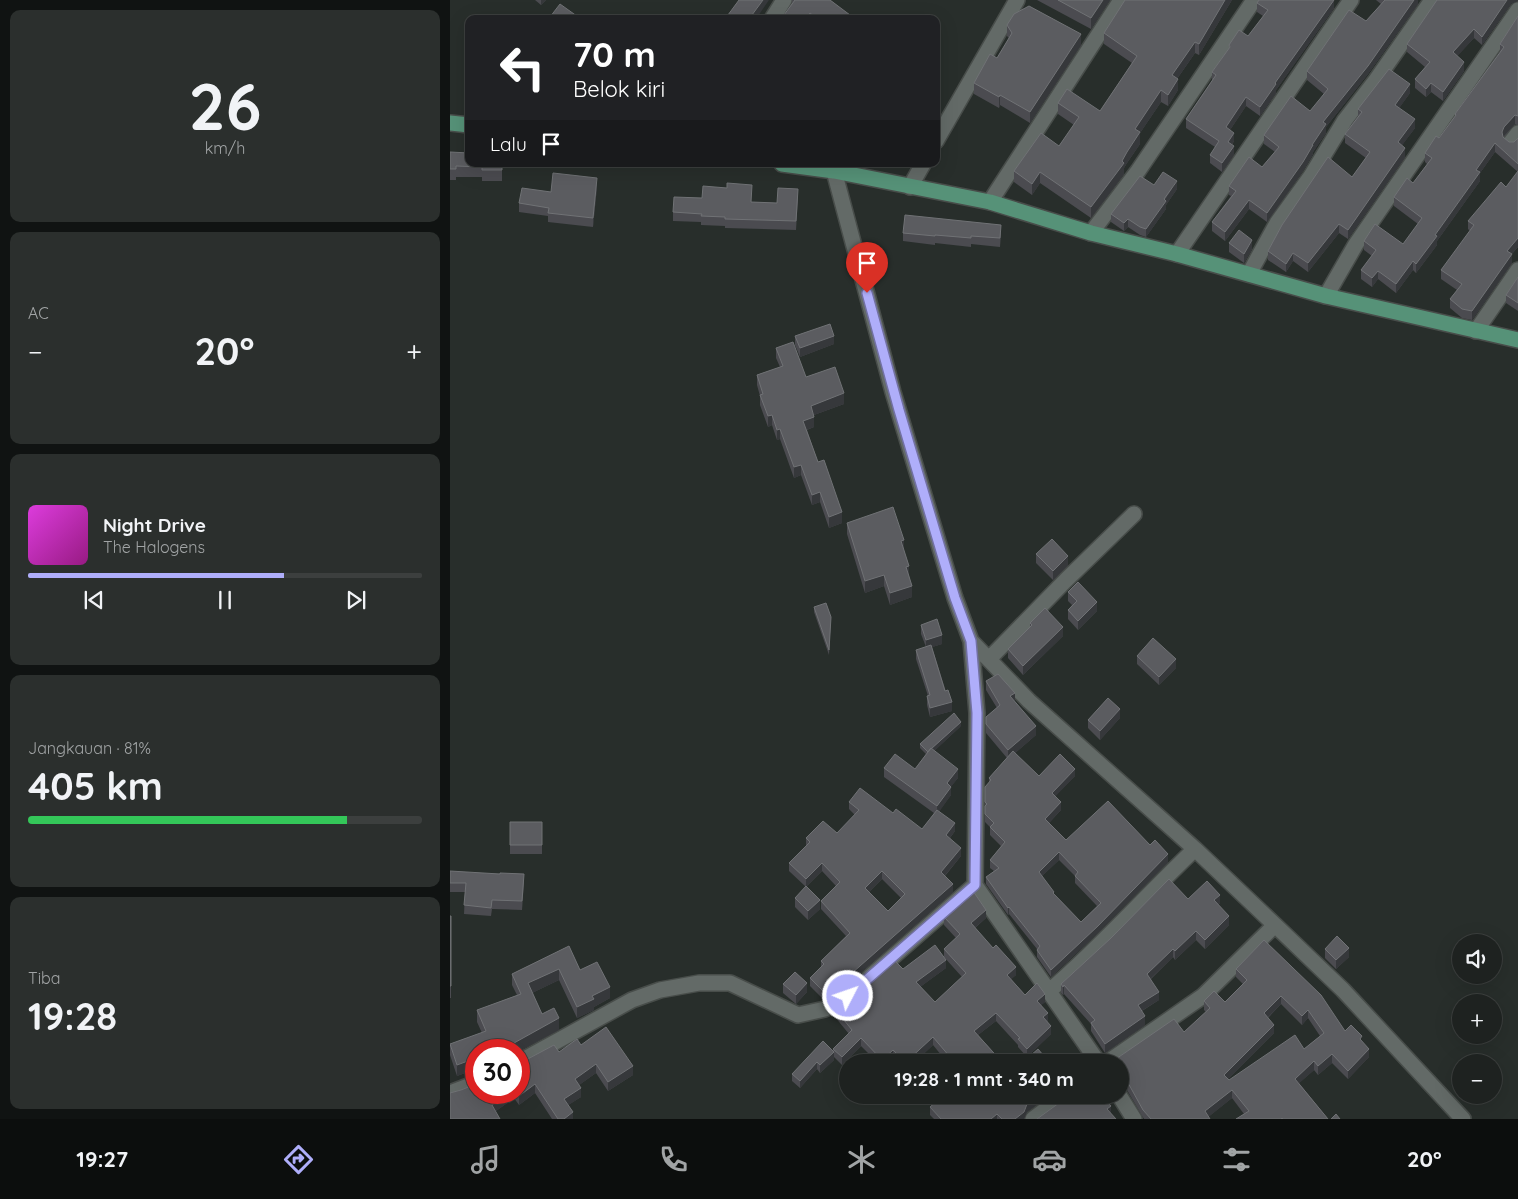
<!DOCTYPE html>
<html lang="id">
<head>
<meta charset="utf-8">
<style>
  body { margin:0; font-family:Quicksand,sans-serif; background:#2b2f2d; color:#f1f3f6; height:100vh; display:flex; flex-direction:column; font-size:19px; white-space:nowrap }
  * { box-sizing:border-box; margin:0 }
  p { font-size:16px; color:#a1a4a5 }
  .icon { flex:none; width:28px; height:28px; fill:none; stroke:currentColor; stroke-width:2; stroke-linecap:round; stroke-linejoin:round }
  .map { position:relative; flex:1; overflow:hidden }
  .sheet { display:flex; flex-direction:column; gap:10px; padding:10px; background:#101312; width:450px }
  .sheet>* { flex:none }
  .hud { position:absolute; left:15px; top:15px; width:475px; height:152px; border-radius:10px; box-shadow:0 5px 20px #0002,0 0 0 1px #3c3f3e; background:#202124; color:#fff; overflow:hidden }
  .controls { position:absolute; left:1002px; top:934px; display:grid; gap:10px }
  .controls a { display:grid; place-items:center; width:50px; height:50px; border-radius:50%; background:#1e2220; box-shadow:0 5px 20px #0002,0 0 0 1px #3c3f3e; font-size:25px }
  .speed { position:absolute; left:15px; top:1039px; display:flex; gap:10px; font-size:25px; font-weight:700; text-align:center }
  .speed>* { display:grid; place-content:center; width:65px; height:65px; border-radius:50%; background:#1e2220; box-shadow:0 5px 20px #0002,0 0 0 1px #3c3f3e; line-height:1 }
  .speed .limit { border:8px solid #d22; background:#fff; color:#111 }
  .pin { position:absolute; display:grid; place-items:center; width:42px; height:42px; color:#fff; margin:-51px -21px; border-radius:50% 50% 50% 0; rotate:-45deg; box-shadow:0 0 5px #0007 }
  .pin .icon { rotate:45deg }
  .me { position:absolute; width:55px; margin:-28px; rotate:49deg; stroke-linejoin:round; filter:drop-shadow(0 0 4px #0008) }
  .turn { display:flex; align-items:center; gap:18px; height:105px; padding:0 25px; font-size:22px }
  .turn .icon { width:65px; height:65px; stroke-width:2.5 }
  .turn b { display:block; font-size:35px; line-height:42px }
  .then { display:flex; align-items:center; height:48px; padding:0 25px; background:#0003; gap:10px; font-size:19px }
  .big { font-size:38px; font-weight:800; line-height:1.1 }
  .sheet .card { flex:1; display:flex; flex-direction:column; justify-content:center; gap:8px; min-width:0; padding:0 18px; border-radius:10px; background:#2b2f2d }
  .sheet .dial { align-items:center; gap:0 }
  .dial b { font-size:65px; line-height:1 }
  .song { display:flex; align-items:center; gap:15px }
  .cover { width:60px; height:60px; border-radius:8px; background:linear-gradient(135deg,hsl(300 70% 55%),hsl(310 70% 35%)) }
  .played { height:5px; border-radius:2px; background:linear-gradient(90deg,#afaefa 65%,#3c3f3e 65%) }
  .keys { display:flex; justify-content:space-around; direction:ltr }
  .heat { display:flex; justify-content:space-between; align-items:center; font-size:28px; direction:ltr }
  .charge { height:8px; border-radius:4px; background:linear-gradient(90deg,#34c759 81%,#3c3f3e 0) }
  .trip { position:absolute; left:389px; top:1054px; width:290px; height:50px; border-radius:25px; background:#1e2220; box-shadow:0 5px 20px #0002,0 0 0 1px #3c3f3e; font-weight:800; line-height:50px; text-align:center }
  .menu { display:flex; height:80px; justify-content:space-around; align-items:center; background:#0c0e0d; color:#a1a4a5 }
  .menu .icon { width:35px; height:35px }
  .menu .current { color:#afaefa }
  .menu b { font-size:22px; color:#f1f3f6 }
  main { display:flex; flex:1; min-height:0 }
  .map>svg:first-child { display:block }
</style>
</head>
<body>
<main>
<section class="sheet">
<div class="card dial"><b>26</b><p>km/h</p></div>
<div class="card"><p>AC</p>
<div class="heat"><a>−</a><b class="big">20°</b><a>+</a></div>
</div>
<div class="card">
<div class="song"><i class="cover"></i><div><b>Night Drive</b><p>The Halogens</p></div></div>
<div class="played"></div>
<div class="keys"><svg class="icon" aria-label="previous" viewBox="0 0 24 24"><path d="M18 5L8 12l10 7zM5 5v14"/></svg><svg class="icon" aria-label="pause" viewBox="0 0 24 24"><path d="M8 5v14M16 5v14"/></svg><svg class="icon" aria-label="next" viewBox="0 0 24 24"><path d="M6 5l10 7-10 7zM19 5v14"/></svg></div>
</div>
<div class="card"><p>Jangkauan · 81%</p><b class="big">405 km</b><div class="charge"></div></div>
<div class="card"><p>Tiba</p><b class="big">19:28</b></div>
</section>
<div class="map">
<svg width="1068" height="1119" viewBox="0 0 1068 1119">
  <rect width="100%" height="100%" fill="#282e2b"/>
  <g fill="none" stroke-linecap="round" stroke-linejoin="round">
    <defs>
      <path id="street" d="M322,19L334,0
        M486,141L567,0
        M1061,142L1068,133
        M384,171L443,392L505,598L521,641L527,713L525,885L648,1062
        M460,187L473,164
        M540,202L671,0
        M641,233L688,171L804,0
        M727,254L901,0
        M799,274L827,223L861,176L895,120L926,80L982,0
        M876,296L906,244L1068,10
        M1026,331L1068,270
        M521,641L579,701L745,849L825,925
        M539,659L616,580L684,514
        M598,992C650,948 695,896 745,849
        M69,1062L182,1000L210,990L249,983H280L348,1015L375,1009L398,996L525,885
        M658,1062L753,996L825,925L893,990L1013,1119
        M0,1093L26,1083
        M669,1095L684,1119
        M583,1119L615,1095"/>
      <path id="primary" d="M0,123L19,125
        M332,164L384,171L540,202L641,233L727,254L876,296L1068,340"/>
    </defs>
    <use href="#street" stroke="#484d4a" stroke-width="18"/>
    <use href="#primary" stroke="#484d4a" stroke-width="18"/>
    <use href="#street" stroke="#636a67" stroke-width="15"/>
    <use href="#primary" stroke="#569278" stroke-width="15"/>
  </g>
  <path fill="#4b4b50" fill-rule="evenodd" d="M85,0H96L91,5Z
    M342,0H380L404,19H331L342,3Z
    M587,0H660L641,29Z
    M782,0L749,55L745,53L727,79L728,90L718,106L711,102L690,133V144L677,163L674,168V174L641,218L590,183L582,195L564,182V171L609,146L624,125L608,114V103L650,111L682,63L654,44V33Z
    M884,0V8L826,90V93L810,116L796,106L780,130L784,141L782,145L784,155L772,172L760,163V155L765,147L736,128V119L762,81V72L779,49V45L798,36L813,16L807,12V3Z
    M926,0H968V4L918,74L876,127V133L863,152V154L853,171L817,222L799,209L775,241L762,231V222L781,196L779,195V186L812,167L825,152L814,144V135L860,111L874,94L857,80V71L916,21L931,4Z
    M1061,4L1032,45L1024,38L1007,56L1014,71L993,101L981,92L976,97L965,88V79L975,67L957,52V44Z
    M1068,16V125L1065,124L1053,138L1059,142H1064L1068,138V247L1062,254V263L1022,320L1012,318L1000,308V299L1007,290L991,279V270L1020,231L1018,229V221L1056,187L1068,172L1045,152L1030,173V181L987,241V245L966,273L963,270L946,293L928,279L922,287L911,279V270L922,256L914,250V241L953,244L968,224L944,206V197L963,183L977,164L975,162V153L989,138L1005,117V114L1050,52V44Z
    M557,25L631,45L580,123L550,105L549,108L524,94V83L547,58L559,38L557,36Z
    M960,93L949,108L965,128L952,145L955,157L898,239L889,233L858,272L843,261L836,272L818,260V251L902,177L916,158L895,143V134L908,116V109Z
    M0,152L19,164H52V181H32V177H6V180H0Z
    M704,185L727,189L716,205V209L696,237L690,235L678,227L674,231L661,222V214Z
    M147,187L143,227L98,222V216L69,212V203L101,192Z
    M348,198L346,230L275,228V226L251,225V222L223,221V212L302,202L327,203Z
    M453,233H551L550,247L521,244V247L485,243V245L453,241Z
    M779,243L802,249L794,263L779,252Z
    M1068,277V311L1056,303V295Z
    M345,336L384,344L350,357L345,345Z
    M326,348L356,377L394,404L364,415V427L357,430L368,462L392,523L379,528L370,502L362,505L351,475L344,478L330,439L327,440L322,425L318,427L310,405V396L307,385V375L330,367L326,358Z
    M397,523L454,550L459,575L462,597L440,605L434,586L415,593L397,534Z
    M586,554L618,565L603,580L586,563Z
    M618,592L647,611L628,630L618,619V610L622,605L618,601Z
    M364,607L381,617L379,655L364,612Z
    M580,623L613,636L573,675L558,658V649L580,628Z
    M471,625L492,644L482,647L502,711L480,717L477,705V696H478L466,659V650L476,647L471,634Z
    M687,656L726,668L709,685L687,664Z
    M536,681L565,702L586,735L565,753L589,776H625L605,796L611,810L599,823L616,840L700,845L718,862L648,933L601,977L587,957V949L559,914L558,915L536,884V877L544,871L540,868V860L551,846L540,835V827L535,822V787L539,783V778L557,758L536,733V717L547,708L536,690ZM609,860L625,876V883L647,906L631,922L604,894L592,876Z
    M670,718L650,740L638,728V720Z
    M511,726L484,751L508,778L501,786V795L489,811L505,831L500,838L511,856L495,876L503,892L393,988L373,999L360,986V978L371,967V961L396,936L371,909V901L386,886L372,871L356,887L370,909L358,920L345,907V898L356,887L339,871V863L356,846V838L387,833L405,815L399,809V802L443,813L472,829L484,813L434,777V768L465,769L476,754L470,748V744ZM432,879L451,898L438,911L419,892Z
    M60,822H92V854H60Z
    M0,871L74,882L72,910L42,909L41,916L14,914L15,892H0Z
    M738,899L770,903L768,905L779,925L755,949L746,940L725,960L723,957L701,979L709,1000L692,1011L695,1025L655,1053L641,1031V1024L614,994L613,995L611,993V984Z
    M0,916H1V998H0Z
    M494,917L536,918L525,928L566,975L561,979L575,995L595,1002L591,1005L598,1021L597,1022L601,1034L577,1057L568,1047V1045L546,1021L528,1035L552,1062H496V1061L483,1045L465,1062H448L443,1058L438,1062H427L411,1046L392,1065L384,1057V1060L370,1073L367,1069L350,1088L342,1081V1074L383,1052V1049L399,1034L385,1017V1009L387,1007V1005L453,969L496,968L470,987L485,1002L512,977L494,957V949L506,938L494,925Z
    M119,946L130,970L160,998L144,1007V1010L127,1018L109,980L82,993L92,1014L109,1030L69,1051V1050H26V1069L7,1076L0,1055V1044L32,1033L27,1022V1010L67,995L62,985V974Z
    M875,949L899,957L886,969L875,958Z
    M786,969L912,1041L919,1057L898,1079L882,1063L868,1075L864,1070L849,1083L878,1119H786L794,1114L782,1098L758,1117L760,1119H694L677,1090L670,1083V1062L663,1061L734,1032L756,1012L754,1010V1001L775,1002L793,984L786,977ZM831,1004L852,1025L858,1018L870,1036L854,1049L779,1080L778,1079L824,1033L818,1018Z
    M333,984L357,992L346,1004L333,993Z
    M131,1045L183,1075L158,1091L146,1073L129,1085L131,1097L118,1105L123,1119H102L85,1093L69,1105L64,1098L46,1111L26,1092H69L109,1052Z
    M494,1095H600L577,1112L574,1119H484L480,1115V1107Z"/>
  <path fill="#36383b" d="M91,0H96L91,5Z
    M313,0H319L306,19H299Z
    M653,0H660L641,29V18Z
    M775,0H782L749,55V44Z
    M884,0V8L826,90V93L810,116V107L825,83Z
    M964,0H968V4L918,74L876,127V133L863,152V154L853,171L817,222V213L873,122Z
    M1057,0H1068V1L1061,4L1032,45V37Z
    M360,13V19H355Z
    M1024,29V38L1003,61V52Z
    M631,34V45L580,123V112Z
    M745,42V53L722,86V75Z
    M1014,62V71L993,101V92Z
    M728,79V90L718,106V95Z
    M981,83V92L976,97V89Z
    M960,84V93L945,114V105Z
    M711,90V102L690,133V144L677,163L674,168V174L641,218V207L672,161L685,129Z
    M550,95V105L549,108V97Z
    M796,97V106L776,136V127Z
    M1065,115V124L1054,136L1052,141V132L1054,127Z
    M965,119V128L948,151V142Z
    M784,133V141L778,150V142Z
    M1045,143V152L1030,173V181L987,241V245L966,273V264L1026,170Z
    M784,146V155L772,172V163Z
    M955,148V157L898,239V230Z
    M590,172V183L582,195V184Z
    M147,178V187L143,227V218Z
    M727,181V189L716,205V209L696,237V229Z
    M799,200V209L775,241V232Z
    M678,219V227L674,231V223Z
    M889,224V233L858,272V263Z
    M1068,238V247L1057,259V251Z
    M802,240V249L794,263V254Z
    M843,253V261L836,272V264Z
    M1062,254V263L1022,320V311Z
    M963,261V270L946,293V284Z
    M928,271V279L922,287V278Z
    M384,336V344L350,357V348Z
    M394,393V404L361,416V406Z
    M322,415V425L318,427V416Z
    M364,417V427L353,431V421Z
    M330,429V439L327,440V430Z
    M351,465V475L344,478V467Z
    M370,492V502L362,505V495Z
    M392,512V523L379,528V517Z
    M454,540V551L451,541Z
    M618,556V565L603,580V571Z
    M459,566V578L456,567Z
    M434,575V586L415,593V581Z
    M462,586V597L440,605V593Z
    M647,602V611L628,630V621Z
    M613,627V636L573,675V666Z
    M492,635V644L476,649V640Z
    M726,659V668L709,685V677Z
    M565,693V702L560,696Z
    M502,702V711L480,717V708Z
    M670,709V718L650,740V731Z
    M511,722V726L478,757V752Z
    M586,726V735L558,759V750Z
    M508,769V778L497,792V783Z
    M625,769V776L602,800V793Z
    M501,787V795L487,815V806Z
    M611,802V810L595,827V819Z
    M505,823V831L496,843V835Z
    M511,848V856L491,880V872Z
    M609,852V860L589,879V872Z
    M718,854V862L648,933L601,977V970Z
    M372,863V871L356,887V879Z
    M432,871V879L415,896V888Z
    M503,884V892L393,988L373,999V991Z
    M770,895V903L764,909V900Z
    M370,900V909L358,920V911Z
    M559,907V914L558,915V908Z
    M536,910V918L521,931V923Z
    M779,916V925L755,949V940Z
    M746,931V940L725,960V951Z
    M899,948V957L886,969V960Z
    M723,949V957L697,982V974Z
    M496,960V968L466,990V982Z
    M566,967V975L557,983V975Z
    M109,969V980L78,995V983Z
    M357,983V992L346,1004V995Z
    M614,985V994L613,995V987Z
    M160,987V998L144,1007V1010L127,1018V1007L142,996Z
    M709,992V1000L688,1013V1005Z
    M595,994V1002L587,1009V1001Z
    M831,996V1004L814,1021V1013Z
    M858,1010V1018L852,1025V1016Z
    M546,1013V1021L524,1038V1031Z
    M598,1013V1021L593,1025V1017Z
    M695,1016V1025L655,1053V1044Z
    M109,1018V1030L69,1051V1050H50Z
    M824,1025V1033L774,1083V1075Z
    M601,1026V1034L577,1057V1049Z
    M483,1037V1045L465,1062H456Z
    M411,1038V1046L392,1065V1057Z
    M919,1049V1057L898,1079V1071Z
    M443,1050V1058L438,1062H432V1060Z
    M384,1052V1060L370,1073V1065Z
    M882,1054V1063L868,1075V1066Z
    M26,1058V1069L7,1076V1065Z
    M864,1061V1070L845,1087V1079Z
    M367,1062V1069L350,1088V1081Z
    M146,1064V1073L125,1088V1079Z
    M183,1066V1075L158,1091V1082Z
    M85,1084V1093L69,1105V1096Z
    M131,1088V1097L114,1108V1099Z
    M782,1090V1098L756,1119L755,1111Z
    M60,1092H64V1098L42,1114V1105Z
    M589,1095H600L577,1112L574,1119H565L577,1104Z
    M661,1106V1114L657,1109Z
    M123,1112V1119H114Z
    M547,1114V1119H541Z"/>
  <path fill="#5b5c60" stroke="#707275" fill-rule="evenodd" d="M289,0H313L299,19H275Z
    M345,0H380L404,18V19H368L360,13L355,19H331Z
    M608,0H653L641,18Z
    M675,0H775L749,44L745,42L722,75L728,79L718,95L711,90L685,129L690,132L677,152L672,161L674,163L641,207L590,172L582,184L564,171L591,133L609,146L629,117L608,103L617,89L650,111L687,56L654,33Z
    M809,0H884L825,83L826,84L810,107L796,97L776,127L784,133L778,142L784,146L772,163L760,155L769,141L736,119L766,75L762,72L780,47L779,45L789,30L798,36L818,10L807,3Z
    M935,0H964L918,66L873,122L876,124L862,145H863L853,162L817,213L799,200L775,232L762,222L786,191L779,186L799,157L812,167L829,147L814,135L841,96L860,111L878,89L857,71L899,10L916,21Z
    M987,0H1057L1032,37L1024,29L1003,52L1014,62L993,92L981,83L976,89L965,79L980,62L957,44Z
    M110,4L131,19H103L100,17Z
    M579,6L631,34L580,112L550,95L549,97L524,83L540,54L547,58L562,33L557,25L564,14Z
    M1068,16V116L1065,115L1054,127L1052,132L1053,137L1059,142H1064L1068,138V164L1045,143L1026,170L1030,172L985,235L987,236L966,264L963,261L946,284L928,271L922,278L911,270L926,250L914,241L925,224L953,244L972,218L944,197L957,178L963,183L982,158L975,153L986,136L989,138L1006,115L1005,114L1054,47L1050,44Z
    M939,69L960,84L945,105L965,119L948,142L955,148L898,230L889,224L858,263L843,253L836,264L818,251L832,225L878,157L902,177L920,152L895,134L912,112L908,109Z
    M0,152L19,153V164H52V170H32V167L6,166V169H0Z
    M1068,171V238L1057,251L1062,254L1022,311L1012,309L1000,299L1012,284L991,270L1024,225L1018,221L1051,182L1056,187Z
    M713,172L727,181L714,199L716,201L696,229L690,227L678,219L674,223L661,214L690,176L704,185Z
    M103,173L147,178L143,218L98,213L99,208L69,203L72,188L101,192Z
    M277,183L302,185L301,202L327,203L328,188L348,189L346,221L275,219V217L251,216L252,214L223,212L224,197L252,198L253,186L277,188Z
    M455,215L551,225L550,238L521,236V238L485,235V236L453,233Z
    M789,230L802,240L794,254L779,243Z
    M1068,277V303L1056,295Z
    M380,324L384,336L350,348L345,336Z
    M343,342L356,377L385,367L394,393L361,406L364,417L353,421L368,462L374,460L392,512L379,517L370,492L362,495L351,465L344,467L330,429L327,430L322,415L318,416L310,395L313,394L307,375L333,366L326,348Z
    M443,507L454,540L451,541L459,566L456,567L462,586L440,593L434,575L415,581L397,523Z
    M602,539L618,556L603,571L586,554Z
    M628,582L647,602L628,621L618,610L627,601L618,592Z
    M376,603L381,617L379,650L364,607Z
    M595,608L613,627L573,666L558,649L582,625L580,623Z
    M487,619L492,635L476,640L471,625Z
    M703,638L726,659L709,677L687,656Z
    M481,645L495,691L498,690L502,702L480,708L477,696L480,695L466,650Z
    M548,674L565,693L560,696L586,726L558,750L536,724V717L550,705L536,681Z
    M658,698L670,709L650,731L638,720Z
    M504,713L511,722L481,749V748L478,752L470,744Z
    M481,748L508,769L497,783L501,787L487,806L434,768L445,754L465,769Z
    M563,751L589,776L610,754L625,769L602,793L611,802L595,819L616,840L658,801L700,845L705,840L718,854L648,926L601,970L587,950L590,946L559,907L558,908L536,877L549,868L540,860L555,842L540,827L544,823L535,814V806L537,804L535,802V787L541,780L539,778ZM609,852L628,872L625,876L651,903L631,922L603,893L604,892L589,872Z
    M410,788L443,813L446,809L472,829L487,810L505,823L496,835L511,848L491,872L503,884L393,981L373,991L360,978L374,964L371,961L400,933L371,901L390,882L372,863L356,879L339,863L360,842L356,838L373,821L387,833L409,810L399,802ZM432,871L455,894L438,911L415,888Z
    M60,822H92V845H60Z
    M0,871L50,874V873L74,874L72,901L42,900L41,908L14,905L16,883H0Z
    M719,879L738,899L757,881L770,895L764,900L779,916L755,940L746,931L725,951L723,949L697,974L709,992L688,1005L695,1016L655,1044L641,1023L645,1020L614,985L613,987L611,984L661,938Z
    M356,886L370,900L358,911L345,898Z
    M523,891L536,910L521,923L543,948L546,945L566,967L557,975L575,995L587,983L595,994L587,1001L598,1013L593,1017L601,1026L577,1049L568,1039L570,1038L546,1013L524,1031L552,1062H498L496,1061L500,1057L483,1037L456,1062H455L443,1050L432,1060L411,1038L392,1057L383,1049L402,1030L385,1009L389,1006L387,1005L404,995L444,960L453,969L485,945L496,960L466,982L485,1002L516,973L494,949L510,934L494,917Z
    M0,916H1V986H0Z
    M887,936L899,948L886,960L875,949Z
    M814,940L871,995L895,1031L901,1025L912,1036L910,1039L919,1049L898,1071L882,1054L868,1066L864,1061L845,1079L878,1119H833L832,1118L831,1119H786L799,1111L782,1090L755,1111L760,1119H701L693,1110L677,1081L670,1074V1062H656L663,1061L724,1019L734,1032L760,1008L754,1001L764,991L775,1002L797,980L786,969ZM831,996L852,1016L858,1010L874,1033L854,1049L845,1035L779,1080L774,1075L824,1025L814,1013Z
    M119,946L130,970L147,962L160,987L142,996L144,999L127,1007L109,969L78,983L92,1014L104,1008L109,1018L64,1043L61,1046L50,1050H26V1058L7,1065L0,1044L36,1031L27,1010L71,994L62,974Z
    M345,972L357,983L346,995L333,984Z
    M156,1027L183,1066L158,1082L146,1064L125,1079L131,1088L114,1099L123,1112L114,1119H108L85,1084L69,1096L66,1092H69V1062L74,1061L104,1045L109,1052L127,1039L131,1045Z
    M373,1041L384,1052L370,1065L367,1062L350,1081L342,1074Z
    M588,1049L599,1062H573Z
    M26,1084V1092H60L42,1105L50,1119H0V1093L11,1090Z
    M494,1095H589L577,1104L574,1112L565,1119H552L547,1114L541,1119H491L480,1107Z
    M620,1095H651L661,1106L657,1109L666,1119H587Z
    M886,1114L890,1119H881Z"/>
  <g fill="none" stroke-linecap="round" stroke-linejoin="round">
    <defs>
      <path id="route" d="M398,996L525,885L527,713L521,641L505,598L449,410L417,293"/>
    </defs>
    <use href="#route" stroke="#7271a2" stroke-width="12"/>
    <use href="#route" stroke="#afaefa" stroke-width="9"/>
  </g>
</svg>
<div class="controls">
<a><svg class="icon" aria-label="sound" viewBox="0 0 24 24"><path d="M4 9h4l5-4v14l-5-4H4zM17 9q2 3 0 6"/></svg></a>
<a>+</a>
<a>−</a>
</div>
<div class="speed"><div class="limit">30</div></div>
<div class="pin" style="left:417px;top:293px;background:#d93025"><svg class="icon" aria-label="arrive" viewBox="0 0 24 24"><path d="M6 21V4h12l-3 4 3 4H6"/></svg></div>
<svg class="me" style="left:398px;top:996px" viewBox="-20 -20 40 40"><circle r="17" fill="#afaefa" stroke="#fff" stroke-width="3"/><path d="M0-11L8 9 0 5-8 9z" fill="#fff"/></svg>
<div class="trip">19:28 · 1 mnt · 340 m</div>
<div class="hud">
<div class="turn"><svg class="icon" aria-label="left" viewBox="0 0 24 24"><path d="M17 20v-9H6M10 6l-5 5 5 5"/></svg><div><b>70 m</b>Belok kiri</div></div>
<div class="then">Lalu<svg class="icon" aria-label="arrive" viewBox="0 0 24 24"><path d="M6 21V4h12l-3 4 3 4H6"/></svg></div>
</div>
</div>
</main>
<nav class="menu">
<b>19:27</b>
<svg class="icon current" aria-label="directions" viewBox="0 0 24 24"><path d="M12 3l9 9-9 9-9-9zM9 14v-3h6M13 9l2 2-2 2"/></svg>
<svg class="icon" aria-label="music" viewBox="0 0 24 24"><path d="M9 18V5l10-2v13"/><circle cx="6" cy="18" r="3"/><circle cx="16" cy="16" r="3"/></svg>
<svg class="icon" aria-label="phone" viewBox="0 0 24 24"><path d="M5 4h4l2 5-3 2q2 4 5 5l2-3 5 2v4C11 20 4 13 5 4z"/></svg>
<svg class="icon" aria-label="climate" viewBox="0 0 24 24"><path d="M12 3v18M4 7l16 10M4 17L20 7"/></svg>
<svg class="icon" aria-label="car" viewBox="0 0 24 24"><path d="M5 17H2v-5l4-1 3-4h7l3 4 3 1v5h-3M9 17h6M6 11h13"/><circle cx="7" cy="17" r="2"/><circle cx="17" cy="17" r="2"/></svg>
<svg class="icon" aria-label="filters" viewBox="0 0 24 24"><path d="M4 7h16M4 17h16"/><circle cx="9" cy="7" r="2"/><circle cx="15" cy="17" r="2"/></svg>
<b>20°</b>
</nav>
</body>
</html>
